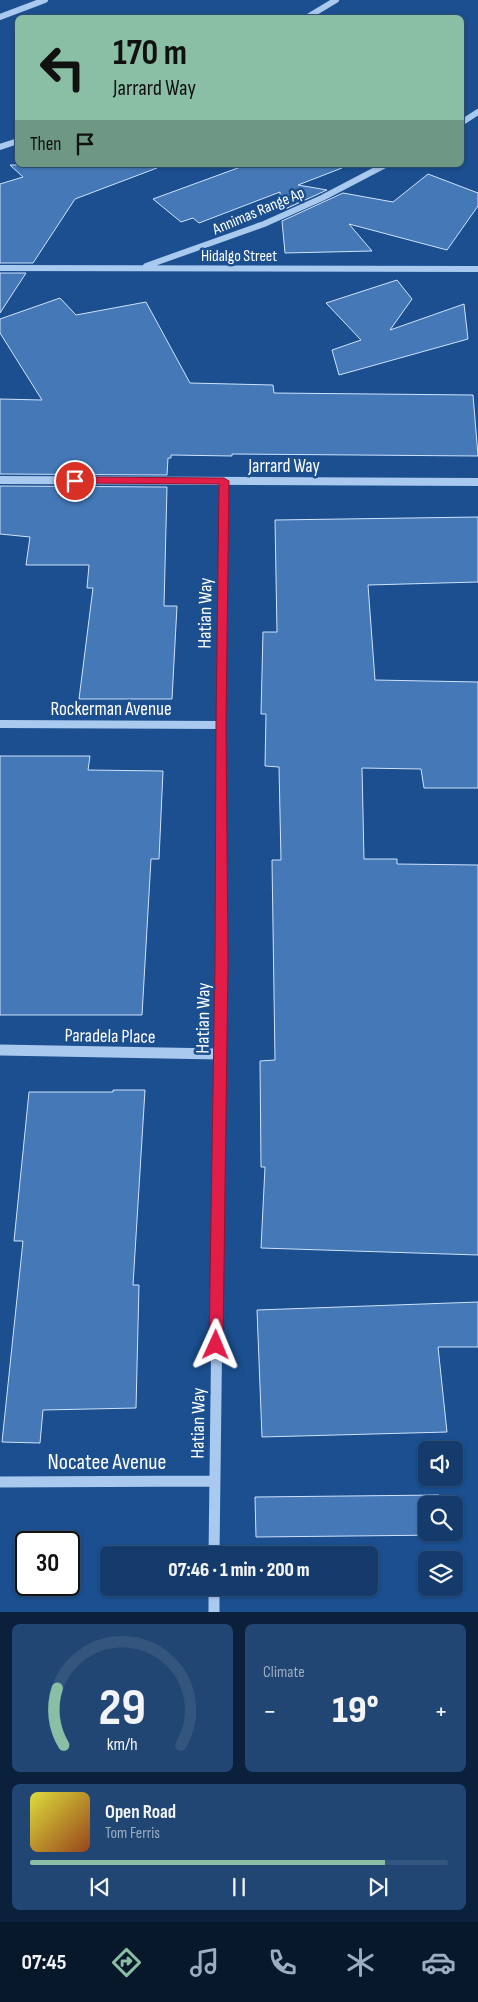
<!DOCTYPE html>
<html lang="en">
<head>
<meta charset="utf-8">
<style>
  body { margin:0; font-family:"Sofia Sans Condensed",sans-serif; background:#214673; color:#f1f3f6; height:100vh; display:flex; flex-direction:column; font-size:19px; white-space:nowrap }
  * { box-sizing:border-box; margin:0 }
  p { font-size:16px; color:#9dadc1 }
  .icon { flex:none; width:28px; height:28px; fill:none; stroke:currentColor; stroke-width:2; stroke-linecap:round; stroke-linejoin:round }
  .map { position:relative; height:1612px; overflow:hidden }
  .drawer { display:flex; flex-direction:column; gap:12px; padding:12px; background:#0b203b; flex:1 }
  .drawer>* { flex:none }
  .banner { position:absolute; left:15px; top:15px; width:449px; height:152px; border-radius:8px; box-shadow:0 1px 4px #0004,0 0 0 1px #33557e; background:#8abfa5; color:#111; overflow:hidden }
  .fabs { position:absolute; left:418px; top:1441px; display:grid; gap:10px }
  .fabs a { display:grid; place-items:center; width:45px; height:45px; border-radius:8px; background:#143b6b; box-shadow:0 1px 4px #0004,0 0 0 1px #33557e; font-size:25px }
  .speed { position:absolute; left:15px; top:1531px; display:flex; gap:10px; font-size:25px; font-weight:700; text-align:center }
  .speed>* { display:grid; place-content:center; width:65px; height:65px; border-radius:50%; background:#143b6b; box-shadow:0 1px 4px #0004,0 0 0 1px #33557e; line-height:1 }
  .speed .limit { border:2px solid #111; border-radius:8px; background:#fff; color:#111 }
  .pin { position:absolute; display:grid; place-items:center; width:42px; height:42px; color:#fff; margin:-21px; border:2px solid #fff; border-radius:50%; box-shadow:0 1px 5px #0007 }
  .me { position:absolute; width:55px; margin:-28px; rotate:1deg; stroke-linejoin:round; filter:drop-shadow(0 0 4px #0008) }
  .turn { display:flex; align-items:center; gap:18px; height:105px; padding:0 15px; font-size:22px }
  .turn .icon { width:65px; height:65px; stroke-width:2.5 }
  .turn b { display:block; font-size:35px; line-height:42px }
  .then { display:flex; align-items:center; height:48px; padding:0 15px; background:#0003; gap:10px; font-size:19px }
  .big { font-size:38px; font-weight:800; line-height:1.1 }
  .drawer .tile { flex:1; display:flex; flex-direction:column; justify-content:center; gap:8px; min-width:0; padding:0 18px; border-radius:8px; background:#214673 }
  .drawer .dial { align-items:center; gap:0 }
  .dial svg { height:130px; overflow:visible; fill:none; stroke:#33557e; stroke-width:7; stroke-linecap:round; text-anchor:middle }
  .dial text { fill:#f1f3f6; stroke:none }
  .song { display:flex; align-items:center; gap:15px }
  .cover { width:60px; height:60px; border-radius:8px; background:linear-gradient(135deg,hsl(60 70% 55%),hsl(20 70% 35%)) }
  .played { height:5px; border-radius:2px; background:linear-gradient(90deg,#8abfa5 85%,#33557e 85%) }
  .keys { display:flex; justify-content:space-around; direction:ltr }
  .heat { display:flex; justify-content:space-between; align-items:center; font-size:28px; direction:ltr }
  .drawer .tiles { flex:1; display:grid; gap:12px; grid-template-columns:1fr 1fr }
  .tile:last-child { grid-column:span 2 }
  .trip { position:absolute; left:100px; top:1546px; width:278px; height:50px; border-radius:8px; background:#143b6b; box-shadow:0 1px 4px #0004,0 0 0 1px #33557e; font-weight:800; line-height:50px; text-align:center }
  .tabs { display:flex; height:80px; justify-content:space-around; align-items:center; background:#08182b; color:#9dadc1 }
  .tabs .icon { width:35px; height:35px }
  .tabs .current { color:#8abfa5 }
  .tabs b { font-size:22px; color:#f1f3f6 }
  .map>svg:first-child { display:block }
</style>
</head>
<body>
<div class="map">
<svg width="478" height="1612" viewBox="0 0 478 1612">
  <rect width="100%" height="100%" fill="#1b4f8f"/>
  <path fill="#4478b7" stroke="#cfe3fa" d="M10,165H157V168L75,199L33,263H0V184L23,177Z
    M246,165H342V168L298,185L327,190L281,211L280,192L199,223L193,218L181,222L153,199Z
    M428,174L478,193V206L447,250L349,224L372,251L285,253L282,221L343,193L393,202Z
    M0,273H26L0,313Z
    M397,280L412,299L390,330L464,304L468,339L339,375L332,350L361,340L326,303Z
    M60,298L76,315L146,302L190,383L273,385L274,393L473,395L478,456L232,454V456L171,455V458H168L167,475L0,474V399L42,400L0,333V319Z
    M0,486L167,487L164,606H177L172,699H79L93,588H87L89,565H26L30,537L0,534Z
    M478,517V582L368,585L375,680L478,682V788H424L421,769L362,768L364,859H397V864L478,865V1255L261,1248L265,1167H261L260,1061L275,1060L272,860H281L279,767L265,766L266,714H261L263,632H277L275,520Z
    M0,756H90L88,770L163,771L159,859H151L142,1015H0Z
    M113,1090H145L133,1285H139L136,1408L43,1410L40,1443L2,1442L23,1241H14L29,1092H113Z
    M478,1302V1347H438L447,1432L262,1437L257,1310Z
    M439,1495L440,1505H426V1532H443V1535L256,1537L255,1497Z"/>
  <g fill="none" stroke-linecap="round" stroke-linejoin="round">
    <path stroke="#a9c9ee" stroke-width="6" d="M0,17L45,0
      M306,18L336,0
      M461,123L478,112
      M0,147L18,141
      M146,266L264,224L322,198L385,165
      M0,268L478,269"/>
    <path stroke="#a9c9ee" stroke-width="8" d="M0,480L478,482
      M0,724L221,725
      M222,916L221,725L224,481"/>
    <path stroke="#a9c9ee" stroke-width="11" d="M0,1050L219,1054
      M0,1482L215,1481
      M214,1555L222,915
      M214,1588V1612"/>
  </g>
  <path fill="#e11d48" stroke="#92132f" d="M75,477L224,478L229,481L226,725L228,962L223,1345L221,1350L216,1352L211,1350L209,1345L215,962L216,725L219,484L71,483L70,481Z"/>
  <g text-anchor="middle" stroke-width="5" stroke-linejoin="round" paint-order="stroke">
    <g font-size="16" fill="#fff" stroke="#1b4f8f">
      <text transform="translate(258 210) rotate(-23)" y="6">Annimas Range Ap</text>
      <text x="239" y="261">Hidalgo Street</text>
    </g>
    <g font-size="19" fill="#fff" stroke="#1b4f8f">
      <text x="284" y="472">Jarrard Way</text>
      <text transform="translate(204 613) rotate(-89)" y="7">Hatian Way</text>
      <text x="111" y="715">Rockerman Avenue</text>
      <text transform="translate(202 1018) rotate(-89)" y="7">Hatian Way</text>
      <text transform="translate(110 1035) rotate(1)" y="7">Paradela Place</text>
      <text transform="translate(197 1423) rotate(-89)" y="7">Hatian Way</text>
    </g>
    <g font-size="22" fill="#fff" stroke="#1b4f8f">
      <text x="107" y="1469">Nocatee Avenue</text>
    </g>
  </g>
</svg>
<div class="fabs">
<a><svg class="icon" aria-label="sound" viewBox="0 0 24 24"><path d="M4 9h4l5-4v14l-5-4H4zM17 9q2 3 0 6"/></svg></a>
<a><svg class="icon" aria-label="search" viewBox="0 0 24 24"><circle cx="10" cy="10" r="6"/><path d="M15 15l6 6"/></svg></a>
<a><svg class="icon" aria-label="layers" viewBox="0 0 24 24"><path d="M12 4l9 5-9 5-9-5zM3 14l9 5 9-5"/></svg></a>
</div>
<div class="speed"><div class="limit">30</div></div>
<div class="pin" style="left:75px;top:481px;background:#d93025"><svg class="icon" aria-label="arrive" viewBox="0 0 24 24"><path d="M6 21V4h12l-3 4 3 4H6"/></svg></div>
<svg class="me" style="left:216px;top:1345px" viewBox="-20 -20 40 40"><path d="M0-17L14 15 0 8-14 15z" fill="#e11d48" stroke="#fff" stroke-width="4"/></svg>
<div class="trip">07:46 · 1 min · 200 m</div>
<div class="banner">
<div class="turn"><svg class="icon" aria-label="left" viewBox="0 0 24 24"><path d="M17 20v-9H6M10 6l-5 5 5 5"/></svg><div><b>170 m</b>Jarrard Way</div></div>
<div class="then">Then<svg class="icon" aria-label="arrive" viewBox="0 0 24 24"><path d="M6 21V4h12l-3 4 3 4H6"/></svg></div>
</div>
</div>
<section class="drawer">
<div class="tiles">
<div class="tile dial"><svg viewBox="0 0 100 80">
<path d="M14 69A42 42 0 1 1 86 69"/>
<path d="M14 69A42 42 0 0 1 10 34" stroke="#8abfa5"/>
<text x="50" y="56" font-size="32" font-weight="700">29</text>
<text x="50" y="72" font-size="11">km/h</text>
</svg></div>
<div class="tile"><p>Climate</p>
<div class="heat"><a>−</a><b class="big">19°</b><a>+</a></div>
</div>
<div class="tile">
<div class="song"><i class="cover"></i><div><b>Open Road</b><p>Tom Ferris</p></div></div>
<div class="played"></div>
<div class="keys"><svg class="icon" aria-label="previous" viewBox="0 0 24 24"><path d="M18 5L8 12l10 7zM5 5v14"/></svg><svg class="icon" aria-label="pause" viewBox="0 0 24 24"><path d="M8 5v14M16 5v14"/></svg><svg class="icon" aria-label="next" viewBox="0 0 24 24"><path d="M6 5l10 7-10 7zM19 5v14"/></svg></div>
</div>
</div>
</section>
<nav class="tabs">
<b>07:45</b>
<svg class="icon current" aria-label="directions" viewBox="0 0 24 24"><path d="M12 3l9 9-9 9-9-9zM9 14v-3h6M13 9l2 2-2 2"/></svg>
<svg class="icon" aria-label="music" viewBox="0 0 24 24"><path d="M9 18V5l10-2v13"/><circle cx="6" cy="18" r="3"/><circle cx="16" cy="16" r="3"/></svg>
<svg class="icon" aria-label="phone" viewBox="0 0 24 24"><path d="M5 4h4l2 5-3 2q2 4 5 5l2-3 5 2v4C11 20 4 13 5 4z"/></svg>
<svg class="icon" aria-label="climate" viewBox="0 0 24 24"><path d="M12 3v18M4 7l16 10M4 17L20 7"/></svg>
<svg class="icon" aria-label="car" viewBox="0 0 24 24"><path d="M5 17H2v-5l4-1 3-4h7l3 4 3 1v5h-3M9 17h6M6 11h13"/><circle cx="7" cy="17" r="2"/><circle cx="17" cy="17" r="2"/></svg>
</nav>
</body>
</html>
